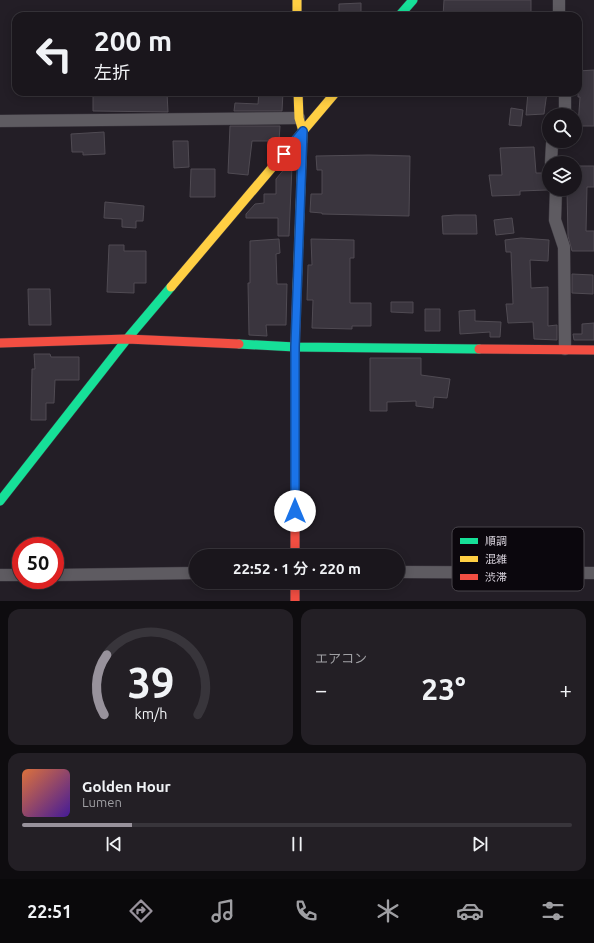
<!DOCTYPE html>
<html lang="ja">
<head>
<meta charset="utf-8">
<style>
  body { margin:0; font-family:Ubuntu,"Noto Sans JP",sans-serif; background:#231f25; color:#f1f3f6; height:100vh; display:flex; flex-direction:column; font-size:15px; white-space:nowrap }
  * { box-sizing:border-box; margin:0 }
  p { font-size:13px; color:#9f9fa3 }
  .icon { flex:none; width:22px; height:22px; fill:none; stroke:currentColor; stroke-width:2; stroke-linecap:round; stroke-linejoin:round }
  .map { position:relative; height:601px; overflow:hidden }
  .panel { display:flex; flex-direction:column; gap:8px; padding:8px; background:#0e0c0f; flex:1 }
  .panel>* { flex:none }
  .guide { position:absolute; left:12px; top:12px; width:570px; height:84px; border-radius:12px; box-shadow:0 2px 10px #0003,0 0 0 1px #38353b; background:#1a161c; color:#f1f3f6; overflow:hidden }
  .fabs { position:absolute; left:542px; top:108px; display:grid; gap:8px }
  .fabs a { display:grid; place-items:center; width:40px; height:40px; border-radius:50%; background:#1a161c; box-shadow:0 2px 10px #0003,0 0 0 1px #38353b; font-size:20px }
  .speed { position:absolute; left:12px; top:537px; display:flex; gap:8px; font-size:20px; font-weight:700; text-align:center }
  .speed>* { display:grid; place-content:center; width:52px; height:52px; border-radius:50%; background:#1a161c; box-shadow:0 2px 10px #0003,0 0 0 1px #38353b; line-height:1 }
  .speed .limit { border:6px solid #d22; background:#fff; color:#111 }
  .pin { position:absolute; display:grid; place-items:center; width:34px; height:34px; color:#fff; margin:-17px; border-radius:8px; box-shadow:0 2px 6px #0006 }
  .me { position:absolute; width:44px; margin:-22px; rotate:0deg; stroke-linejoin:round; filter:drop-shadow(0 0 3px #0008) }
  .turn { display:flex; align-items:center; gap:14px; height:84px; padding:0 16px; font-size:18px }
  .turn .icon { width:52px; height:52px; stroke-width:2.5 }
  .turn b { display:block; font-size:28px; line-height:34px }
  .big { font-size:30px; font-weight:600; line-height:1.1 }
  .panel .tile { flex:1; display:flex; flex-direction:column; justify-content:center; gap:6px; min-width:0; padding:0 14px; border-radius:12px; background:#231f25 }
  .panel .dial { align-items:center; gap:0 }
  .dial svg { height:104px; overflow:visible; fill:none; stroke:#38353b; stroke-width:7; stroke-linecap:round; text-anchor:middle }
  .dial text { fill:#f1f3f6; stroke:none }
  .song { display:flex; align-items:center; gap:12px }
  .cover { width:48px; height:48px; border-radius:6px; background:linear-gradient(135deg,hsl(20 70% 55%),hsl(260 70% 35%)) }
  .played { height:4px; border-radius:2px; background:linear-gradient(90deg,#98929c 20%,#38353b 20%) }
  .keys { display:flex; justify-content:space-around; direction:ltr }
  .heat { display:flex; justify-content:space-between; align-items:center; font-size:22px; direction:ltr }
  .panel .tiles { flex:1; display:grid; gap:8px; grid-template-columns:1fr 1fr }
  .tile:last-child { grid-column:span 2 }
  .trip { position:absolute; left:189px; top:549px; width:216px; height:40px; border-radius:20px; background:#1a161c; box-shadow:0 2px 10px #0003,0 0 0 1px #38353b; font-weight:600; line-height:40px; text-align:center }
  .menu { display:flex; height:64px; justify-content:space-around; align-items:center; background:#0a090b; color:#9f9fa3 }
  .menu .icon { width:28px; height:28px }
  .menu .current { color:#98929c }
  .menu b { font-size:18px; color:#f1f3f6 }
  .map>svg:first-child { display:block }
</style>
</head>
<body>
<div class="map">
<svg width="594" height="601" viewBox="0 0 594 601">
  <rect width="100%" height="100%" fill="#231e26"/>
  <path fill="#3a353e" stroke="#504b53" d="M444,0H531V13H523V16H443Z
    M361,3V16H339V4Z
    M594,70V126H578L580,97H578V71Z
    M93,92L167,93L168,112L93,111Z
    M259,92H283L282,111H234L235,103L258,104Z
    M528,92H547L544,114L526,115Z
    M511,108L523,110L521,126L509,125Z
    M230,126H280L279,141H252L248,175L228,173Z
    M104,132L105,154L83,155V152H72L71,134Z
    M173,141H188L189,167L174,168Z
    M534,147L536,173H547V190L520,191V195L492,196L489,175H502L500,148Z
    M369,155L410,156L409,216L322,214V213L310,212L311,194H322V170H317L316,156Z
    M292,166L289,236H278V218H246V214L255,204L264,203V194H276V179L286,167Z
    M575,166H594V187H587L586,231H594V251H572L568,236L567,191H575Z
    M191,169H215V197H190Z
    M105,202L144,206L143,221H136V228L122,227V219L104,218Z
    M455,215H476L477,234H443L442,216Z
    M512,218L514,233L496,235L494,220Z
    M521,238L549,240L548,261L530,260L531,288L548,287V326L557,325V340L534,339L533,322L508,323L506,304H513L511,252H506L505,240Z
    M279,239L280,253L276,254L277,284H287L286,325H266L267,336L249,335L248,283H250V241Z
    M311,239L354,240V258H350V303H371V326H352V329L312,328L313,300H307L308,265H312Z
    M109,245H124V251H146V283H134V293L107,292Z
    M572,274L593,275V294L572,293Z
    M28,289H50L51,325H29Z
    M391,302H413V313L391,312Z
    M425,309H440V331H425Z
    M475,310V321L501,322L500,337H490V332L460,334L459,311Z
    M594,323V340H574L573,334H582V324Z
    M34,354H50L51,357H79V380H55L54,403H46V420H31L32,369H35Z
    M370,358H421V375L450,379L447,398L434,397L433,408L416,406V401L387,402V411H370Z"/>
  <g fill="none" stroke-linecap="round" stroke-linejoin="round">
    <defs>
      <path id="street" d="M559,0V16
        M565,115V92
        M0,121L299,118
        M551,163L552,144L555,141
        M556,189L555,220L564,247L565,349
        M398,572L594,573
        M0,575H21
        M55,575L196,573"/>
      <path id="fast" d="M399,16L413,0
        M239,344L295,347L479,349
        M0,501L127,339L171,287"/>
      <path id="slow" d="M297,0V16
        M171,287L336,92
        M297,290L303,131L299,118L298,92"/>
      <path id="jam" d="M0,343L127,339L239,344
        M479,349L594,350
        M295,556V347L297,290
        M295,582V601"/>
    </defs>
    <use href="#street" stroke="#3d3840" stroke-width="13"/>
    <use href="#fast" stroke="#3d3840" stroke-width="10"/>
    <use href="#slow" stroke="#3d3840" stroke-width="10"/>
    <use href="#jam" stroke="#3d3840" stroke-width="10"/>
    <use href="#street" stroke="#5e5b61" stroke-width="12"/>
    <use href="#fast" stroke="#16e098" stroke-width="9"/>
    <use href="#slow" stroke="#ffcf43" stroke-width="9"/>
    <use href="#jam" stroke="#f24e42" stroke-width="9"/>
  </g>
  <g fill="none" stroke-linecap="round" stroke-linejoin="round">
    <defs>
      <path id="route" d="M284,154L303,131L295,347V511"/>
    </defs>
    <use href="#route" stroke="#114b97" stroke-width="10"/>
    <use href="#route" stroke="#1a73e8" stroke-width="7"/>
  </g>
  <rect x="452" y="527" width="132" height="64" rx="6" fill="#0b070d" stroke="#48444b" stroke-width="1"/>
  <rect x="460" y="538" width="18" height="6" fill="#16e098"/>
  <rect x="460" y="556" width="18" height="6" fill="#ffcf43"/>
  <rect x="460" y="574" width="18" height="6" fill="#f24e42"/>
  <g font-size="11" fill="#d7d1db">
    <text x="485" y="545">順調</text>
    <text x="485" y="563">混雑</text>
    <text x="485" y="581">渋滞</text>
  </g>
</svg>
<div class="fabs">
<a><svg class="icon" aria-label="search" viewBox="0 0 24 24"><circle cx="10" cy="10" r="6"/><path d="M15 15l6 6"/></svg></a>
<a><svg class="icon" aria-label="layers" viewBox="0 0 24 24"><path d="M12 4l9 5-9 5-9-5zM3 14l9 5 9-5"/></svg></a>
</div>
<div class="speed"><div class="limit">50</div></div>
<div class="pin" style="left:284px;top:154px;background:#d93025"><svg class="icon" aria-label="arrive" viewBox="0 0 24 24"><path d="M6 21V4h12l-3 4 3 4H6"/></svg></div>
<svg class="me" style="left:295px;top:511px" viewBox="-20 -20 40 40"><circle r="19" fill="#fff"/><path d="M0-13L10 11 0 6-10 11z" fill="#1a73e8"/></svg>
<div class="trip">22:52 · 1 分 · 220 m</div>
<div class="guide">
<div class="turn"><svg class="icon" aria-label="left" viewBox="0 0 24 24"><path d="M17 20v-9H6M10 6l-5 5 5 5"/></svg><div><b>200 m</b>左折</div></div>
</div>
</div>
<section class="panel">
<div class="tiles">
<div class="tile dial"><svg viewBox="0 0 100 80">
<path d="M14 69A42 42 0 1 1 86 69"/>
<path d="M14 69A42 42 0 0 1 16 23" stroke="#98929c"/>
<text x="50" y="56" font-size="32" font-weight="700">39</text>
<text x="50" y="72" font-size="11">km/h</text>
</svg></div>
<div class="tile"><p>エアコン</p>
<div class="heat"><a>−</a><b class="big">23°</b><a>+</a></div>
</div>
<div class="tile">
<div class="song"><i class="cover"></i><div><b>Golden Hour</b><p>Lumen</p></div></div>
<div class="played"></div>
<div class="keys"><svg class="icon" aria-label="previous" viewBox="0 0 24 24"><path d="M18 5L8 12l10 7zM5 5v14"/></svg><svg class="icon" aria-label="pause" viewBox="0 0 24 24"><path d="M8 5v14M16 5v14"/></svg><svg class="icon" aria-label="next" viewBox="0 0 24 24"><path d="M6 5l10 7-10 7zM19 5v14"/></svg></div>
</div>
</div>
</section>
<nav class="menu">
<b>22:51</b>
<svg class="icon current" aria-label="directions" viewBox="0 0 24 24"><path d="M12 3l9 9-9 9-9-9zM9 14v-3h6M13 9l2 2-2 2"/></svg>
<svg class="icon" aria-label="music" viewBox="0 0 24 24"><path d="M9 18V5l10-2v13"/><circle cx="6" cy="18" r="3"/><circle cx="16" cy="16" r="3"/></svg>
<svg class="icon" aria-label="phone" viewBox="0 0 24 24"><path d="M5 4h4l2 5-3 2q2 4 5 5l2-3 5 2v4C11 20 4 13 5 4z"/></svg>
<svg class="icon" aria-label="climate" viewBox="0 0 24 24"><path d="M12 3v18M4 7l16 10M4 17L20 7"/></svg>
<svg class="icon" aria-label="car" viewBox="0 0 24 24"><path d="M5 17H2v-5l4-1 3-4h7l3 4 3 1v5h-3M9 17h6M6 11h13"/><circle cx="7" cy="17" r="2"/><circle cx="17" cy="17" r="2"/></svg>
<svg class="icon" aria-label="filters" viewBox="0 0 24 24"><path d="M4 7h16M4 17h16"/><circle cx="9" cy="7" r="2"/><circle cx="15" cy="17" r="2"/></svg>
</nav>
</body>
</html>
